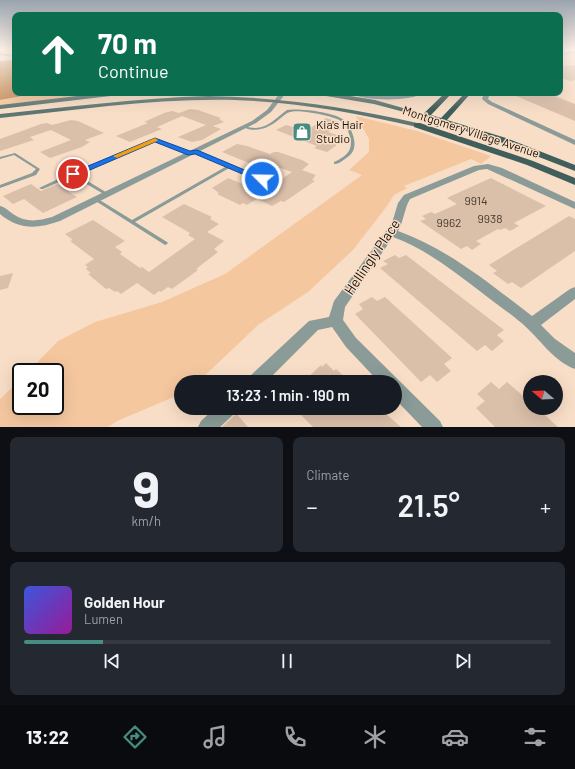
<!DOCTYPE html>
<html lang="en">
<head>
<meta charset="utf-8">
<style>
  body { margin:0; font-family:Barlow,sans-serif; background:#242831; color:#f1f3f6; height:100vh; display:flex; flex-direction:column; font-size:15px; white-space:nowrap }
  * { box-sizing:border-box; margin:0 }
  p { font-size:13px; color:#9ea1a6 }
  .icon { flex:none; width:22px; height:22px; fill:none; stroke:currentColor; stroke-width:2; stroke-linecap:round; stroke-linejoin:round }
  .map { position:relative; height:427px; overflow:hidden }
  .sheet { display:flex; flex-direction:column; gap:10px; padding:10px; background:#0d0f14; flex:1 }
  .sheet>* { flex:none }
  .banner { position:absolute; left:12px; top:12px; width:551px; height:84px; border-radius:8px; box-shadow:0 4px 16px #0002; background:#0b6e4f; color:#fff; overflow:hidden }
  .needle { width:26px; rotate:289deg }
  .fabs { position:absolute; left:523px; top:375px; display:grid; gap:8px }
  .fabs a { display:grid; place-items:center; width:40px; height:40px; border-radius:50%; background:#171b24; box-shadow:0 4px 16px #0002; font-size:20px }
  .speed { position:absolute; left:12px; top:363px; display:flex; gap:8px; font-size:20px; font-weight:700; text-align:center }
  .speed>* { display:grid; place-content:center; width:52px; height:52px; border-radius:50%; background:#171b24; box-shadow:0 4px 16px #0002; line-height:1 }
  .speed .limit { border:2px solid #111; border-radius:6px; background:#fff; color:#111 }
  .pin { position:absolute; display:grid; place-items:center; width:34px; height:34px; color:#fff; margin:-17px; border:2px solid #fff; border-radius:50%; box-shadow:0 1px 4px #0007 }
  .me { position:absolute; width:44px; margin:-22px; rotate:293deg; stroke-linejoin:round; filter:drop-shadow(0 0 3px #0008) }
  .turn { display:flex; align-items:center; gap:14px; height:84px; padding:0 20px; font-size:18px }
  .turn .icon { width:52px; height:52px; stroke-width:2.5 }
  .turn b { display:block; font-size:28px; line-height:34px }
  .big { font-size:30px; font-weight:600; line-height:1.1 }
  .sheet .widget { flex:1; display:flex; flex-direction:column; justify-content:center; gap:6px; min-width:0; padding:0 14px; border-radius:8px; background:#242831 }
  .sheet .dial { align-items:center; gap:0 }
  .dial b { font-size:52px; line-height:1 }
  .song { display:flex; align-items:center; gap:12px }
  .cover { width:48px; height:48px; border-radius:6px; background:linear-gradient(135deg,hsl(230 70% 55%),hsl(300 70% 35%)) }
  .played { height:4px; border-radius:2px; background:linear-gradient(90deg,#478c82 15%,#363941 15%) }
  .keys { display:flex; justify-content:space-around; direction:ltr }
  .heat { display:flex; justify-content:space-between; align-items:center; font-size:22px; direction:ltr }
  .sheet .tiles { flex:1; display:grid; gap:10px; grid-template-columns:1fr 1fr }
  .widget:last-child { grid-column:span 2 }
  .trip { position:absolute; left:174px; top:375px; width:228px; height:40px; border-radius:20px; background:#171b24; box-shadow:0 4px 16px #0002; font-weight:600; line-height:40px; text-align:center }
  .menu { display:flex; height:64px; justify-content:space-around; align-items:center; background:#090b0e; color:#9ea1a6 }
  .menu .icon { width:28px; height:28px }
  .menu .selected { color:#478c82 }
  .menu b { font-size:18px; color:#f1f3f6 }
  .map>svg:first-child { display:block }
</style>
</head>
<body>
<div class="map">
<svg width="575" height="427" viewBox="0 0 575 427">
  <rect width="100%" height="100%" fill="#f9dec7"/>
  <path fill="#f4c79f" d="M40,93H105L0,106V100Z
    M356,116L417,131L491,156L481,164L471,159L404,186L407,188L394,195L387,206L353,250L308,292L258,325L198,382H181V394L117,421L108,427H0V399L21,379V406H55V372H28L58,341L95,322L162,302L225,274L362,175L349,170L369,152V139Z"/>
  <path fill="#c58b56" d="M15,60V93H39L0,100V61Z"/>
  <path fill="#dabfa9" d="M575,65V80L571,81L560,78V67Z
    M509,93H547L575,104V121Z
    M190,109L198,110L221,118L219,119L224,122L213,126L221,129L202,140L192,142L178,137L206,125L182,116L157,127L152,125L162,129L130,142L116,136L148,123L144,122L164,113L172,111L179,113Z
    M326,118L339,122L330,128L333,129L328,132L337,135L333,138L339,140L334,144L337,145L327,152L314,148L317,146L276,130L286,125L306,131Z
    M71,120L78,121L104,133L85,140L90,142L82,147L50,158L40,152L71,140L51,130L30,137L34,140L0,151V139L41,124L47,123L52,125Z
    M237,144L247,146L270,154L274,152H278L302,160L309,164L302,170L316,175L312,180L315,181L284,202L281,201L272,206L257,199L247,205L243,203L240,205L217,194L219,193L212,188L228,178L263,192L292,172L260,161L254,165L222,152Z
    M491,178L546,206L514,223L519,226L510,231L505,228L500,230L498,229L476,241L481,244L472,250L467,246L461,249L420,221L426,219L422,216L431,212L435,214L457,204L447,198L451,196Z
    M31,184L41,191L57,184L77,197L43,213L24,199L13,204L3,196Z
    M184,204L212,217L210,219L219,224L207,232L224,241L214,249L218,252L196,269L198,270L172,289L168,287L161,292L159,291L154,295L137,283L121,294L117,291L115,292L109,288L106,289L88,274L91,273L86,269L88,267L85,265L94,259L70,241L73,240L65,234L93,220L125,241L115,247L122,252L120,254L140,268L142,267L149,272L195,239L188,235L190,233L162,217Z
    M569,216L575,219V251L521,288L512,282L508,284L493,273L497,271L489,265Z
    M395,255L399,258L406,255L504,330L497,335L504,341L492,351L485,345L477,351L380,268L388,264L383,261Z
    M13,273L8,288L0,290V276Z
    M372,297L377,301L385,297L452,358L444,364L451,371L437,382L430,375L421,382L355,314L363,309L359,304Z
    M326,363L334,371L336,369L345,377L340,382H303L321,365L322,367Z
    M491,382L499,389L507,382L530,402V408H537L558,427H495L476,408L485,401L477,394Z
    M294,408H379L401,427H313Z
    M236,413L248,427H222L235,415Z"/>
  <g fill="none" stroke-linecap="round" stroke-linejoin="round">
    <path fill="#8a9b98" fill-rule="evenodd" d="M287,110C299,108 334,112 344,120C347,123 349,127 351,130C356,142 357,152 345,159C341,162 338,164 334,164V162C349,155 355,148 348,131C346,127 344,123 341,121C333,116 299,109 290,112C286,113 285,115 282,117C271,127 257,134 243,127L245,126C248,127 252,128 255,128C268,128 277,117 287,110Z
      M153,139L160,140L192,154L191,155H189L158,142L153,141L76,174L109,194V195L107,196L73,176L43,189H41L39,188L71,173Z
      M194,150H196L264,179L262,180H260L231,167L135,222L167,242L168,243L167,244L165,245L94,200V199H98L132,220L227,166L194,152Z
      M15,153L40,169L36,175L0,188V185L32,173L36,169L14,155L0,159V157Z"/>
    <path fill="#8a9b98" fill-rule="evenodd" d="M575,51V53L560,55V53Z
      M0,53L15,55V57L0,55Z
      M280,93H286L271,112L256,123L60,221C37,229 19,230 0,214V206C5,207 9,211 13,214C26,223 38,221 52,217L252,121L267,110Z
      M350,93L395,96L423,93C411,102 362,101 350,93Z
      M484,93H490L488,99L492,102L575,140V145L488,104L482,99Z
      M488,164L502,168L575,202V209L487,169L479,170L410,199C404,209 404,221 398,231C448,249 490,284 532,316L570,289L575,287V299L541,325L555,339L575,353V369C554,361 542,342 527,328C513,315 496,304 481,292C453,271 426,249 393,237L345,307L343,320L356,338L440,421L443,427H422L395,399V382H379L346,347L332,327L318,330L266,382H247L249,377L309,321L329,317L334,301L392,223L398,203L404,195L474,166Z
      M215,408H236L234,414L220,427H198L201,421Z"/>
    <path fill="#5f7773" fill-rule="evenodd" d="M103,93H122L119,95L0,109V105Z
      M317,93H332L375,100L431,116L427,118L374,104L320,95Z
      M208,96C279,97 348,107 417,123L421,125L417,127C357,113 297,102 235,100C156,98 78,110 0,118V114C69,107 138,98 208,96Z"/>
    <path fill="#405e5a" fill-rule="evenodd" d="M445,93H452L431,115L441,118L465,93H471L447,120L506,138L575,165V171L500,142L444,124L442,127H436L435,125L438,122L428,119L426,121H420V117Z
      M414,123H420L533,161L575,178V185L527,165L414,127Z"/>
  </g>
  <linearGradient id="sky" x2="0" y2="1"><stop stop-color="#9aa4ae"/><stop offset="0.45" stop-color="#fcf0e6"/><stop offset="1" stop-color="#fcf0e6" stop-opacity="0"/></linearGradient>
  <rect width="575" height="110" fill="url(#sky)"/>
  <path fill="#1a73e8" stroke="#114b97" d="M155,138L190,151L197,150L266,179L265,181H259L195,154L188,155L155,142L76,176H70L69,174Z"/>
  <path fill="#f59e0b" d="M155,138L158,140L157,141L119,157L117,158L113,156Z"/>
  <defs>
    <symbol id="shop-square" viewBox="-11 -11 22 22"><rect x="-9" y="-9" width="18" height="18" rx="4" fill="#478c82" stroke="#f9dec7"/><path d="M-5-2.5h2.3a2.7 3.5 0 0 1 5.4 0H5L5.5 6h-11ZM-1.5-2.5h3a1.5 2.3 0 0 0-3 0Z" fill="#fff"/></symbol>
  </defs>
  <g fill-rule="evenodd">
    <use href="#shop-square" x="291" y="121" width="22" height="22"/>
  </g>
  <g text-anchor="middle" stroke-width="3" stroke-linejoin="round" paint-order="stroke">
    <g font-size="12" fill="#180f07" stroke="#f9dec7" text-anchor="start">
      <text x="316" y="129">Kia's Hair<tspan x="316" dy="14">Studio</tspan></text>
    </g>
    <g font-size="12" fill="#180f07" stroke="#f9dec7">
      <text transform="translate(471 132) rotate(18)" y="4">Montgomery Village Avenue</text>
    </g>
    <g font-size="12" fill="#483b30">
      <text x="476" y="205">9914</text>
      <text x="490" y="223">9938</text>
      <text x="449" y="227">9962</text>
    </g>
    <g font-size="14" fill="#180f07" stroke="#f9dec7">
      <text transform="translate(372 257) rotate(-56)" y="5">Hellingly Place</text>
    </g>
  </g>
</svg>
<div class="fabs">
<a><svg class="needle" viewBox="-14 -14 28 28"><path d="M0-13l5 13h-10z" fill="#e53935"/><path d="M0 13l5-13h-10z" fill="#9ea1a6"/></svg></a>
</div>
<div class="speed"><div class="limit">20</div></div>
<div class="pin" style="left:73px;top:174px;background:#d93025"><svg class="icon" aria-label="arrive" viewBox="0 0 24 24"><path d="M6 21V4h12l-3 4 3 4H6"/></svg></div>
<svg class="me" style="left:262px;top:179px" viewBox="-20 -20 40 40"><circle r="17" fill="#1a73e8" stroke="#fff" stroke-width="3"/><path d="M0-11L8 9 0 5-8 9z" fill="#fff"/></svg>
<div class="trip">13:23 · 1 min · 190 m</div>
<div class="banner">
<div class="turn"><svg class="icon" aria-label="ahead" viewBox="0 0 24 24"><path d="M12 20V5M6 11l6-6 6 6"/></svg><div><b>70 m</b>Continue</div></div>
</div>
</div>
<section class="sheet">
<div class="tiles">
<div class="widget dial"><b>9</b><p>km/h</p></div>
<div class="widget"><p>Climate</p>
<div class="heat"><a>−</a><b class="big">21.5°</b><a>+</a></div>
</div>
<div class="widget">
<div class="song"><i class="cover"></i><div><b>Golden Hour</b><p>Lumen</p></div></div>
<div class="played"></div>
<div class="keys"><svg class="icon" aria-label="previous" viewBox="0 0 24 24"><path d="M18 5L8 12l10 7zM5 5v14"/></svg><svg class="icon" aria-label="pause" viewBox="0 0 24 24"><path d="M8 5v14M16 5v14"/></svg><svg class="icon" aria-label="next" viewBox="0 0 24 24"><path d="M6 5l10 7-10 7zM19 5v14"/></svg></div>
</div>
</div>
</section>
<nav class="menu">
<b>13:22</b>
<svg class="icon selected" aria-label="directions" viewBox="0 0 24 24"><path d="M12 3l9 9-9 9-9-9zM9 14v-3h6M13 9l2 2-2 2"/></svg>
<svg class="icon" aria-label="music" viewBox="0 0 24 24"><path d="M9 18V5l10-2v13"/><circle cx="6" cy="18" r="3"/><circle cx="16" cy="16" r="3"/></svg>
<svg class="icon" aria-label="phone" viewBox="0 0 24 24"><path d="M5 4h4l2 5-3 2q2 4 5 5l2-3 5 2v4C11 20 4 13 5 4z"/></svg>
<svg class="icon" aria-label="climate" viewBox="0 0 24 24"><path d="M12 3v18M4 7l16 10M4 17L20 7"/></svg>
<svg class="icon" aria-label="car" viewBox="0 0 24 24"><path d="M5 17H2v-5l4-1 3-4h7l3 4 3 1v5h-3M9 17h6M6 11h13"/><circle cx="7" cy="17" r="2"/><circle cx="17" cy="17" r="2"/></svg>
<svg class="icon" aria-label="filters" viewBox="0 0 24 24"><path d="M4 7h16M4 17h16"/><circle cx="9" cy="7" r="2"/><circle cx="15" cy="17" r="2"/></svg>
</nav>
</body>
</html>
